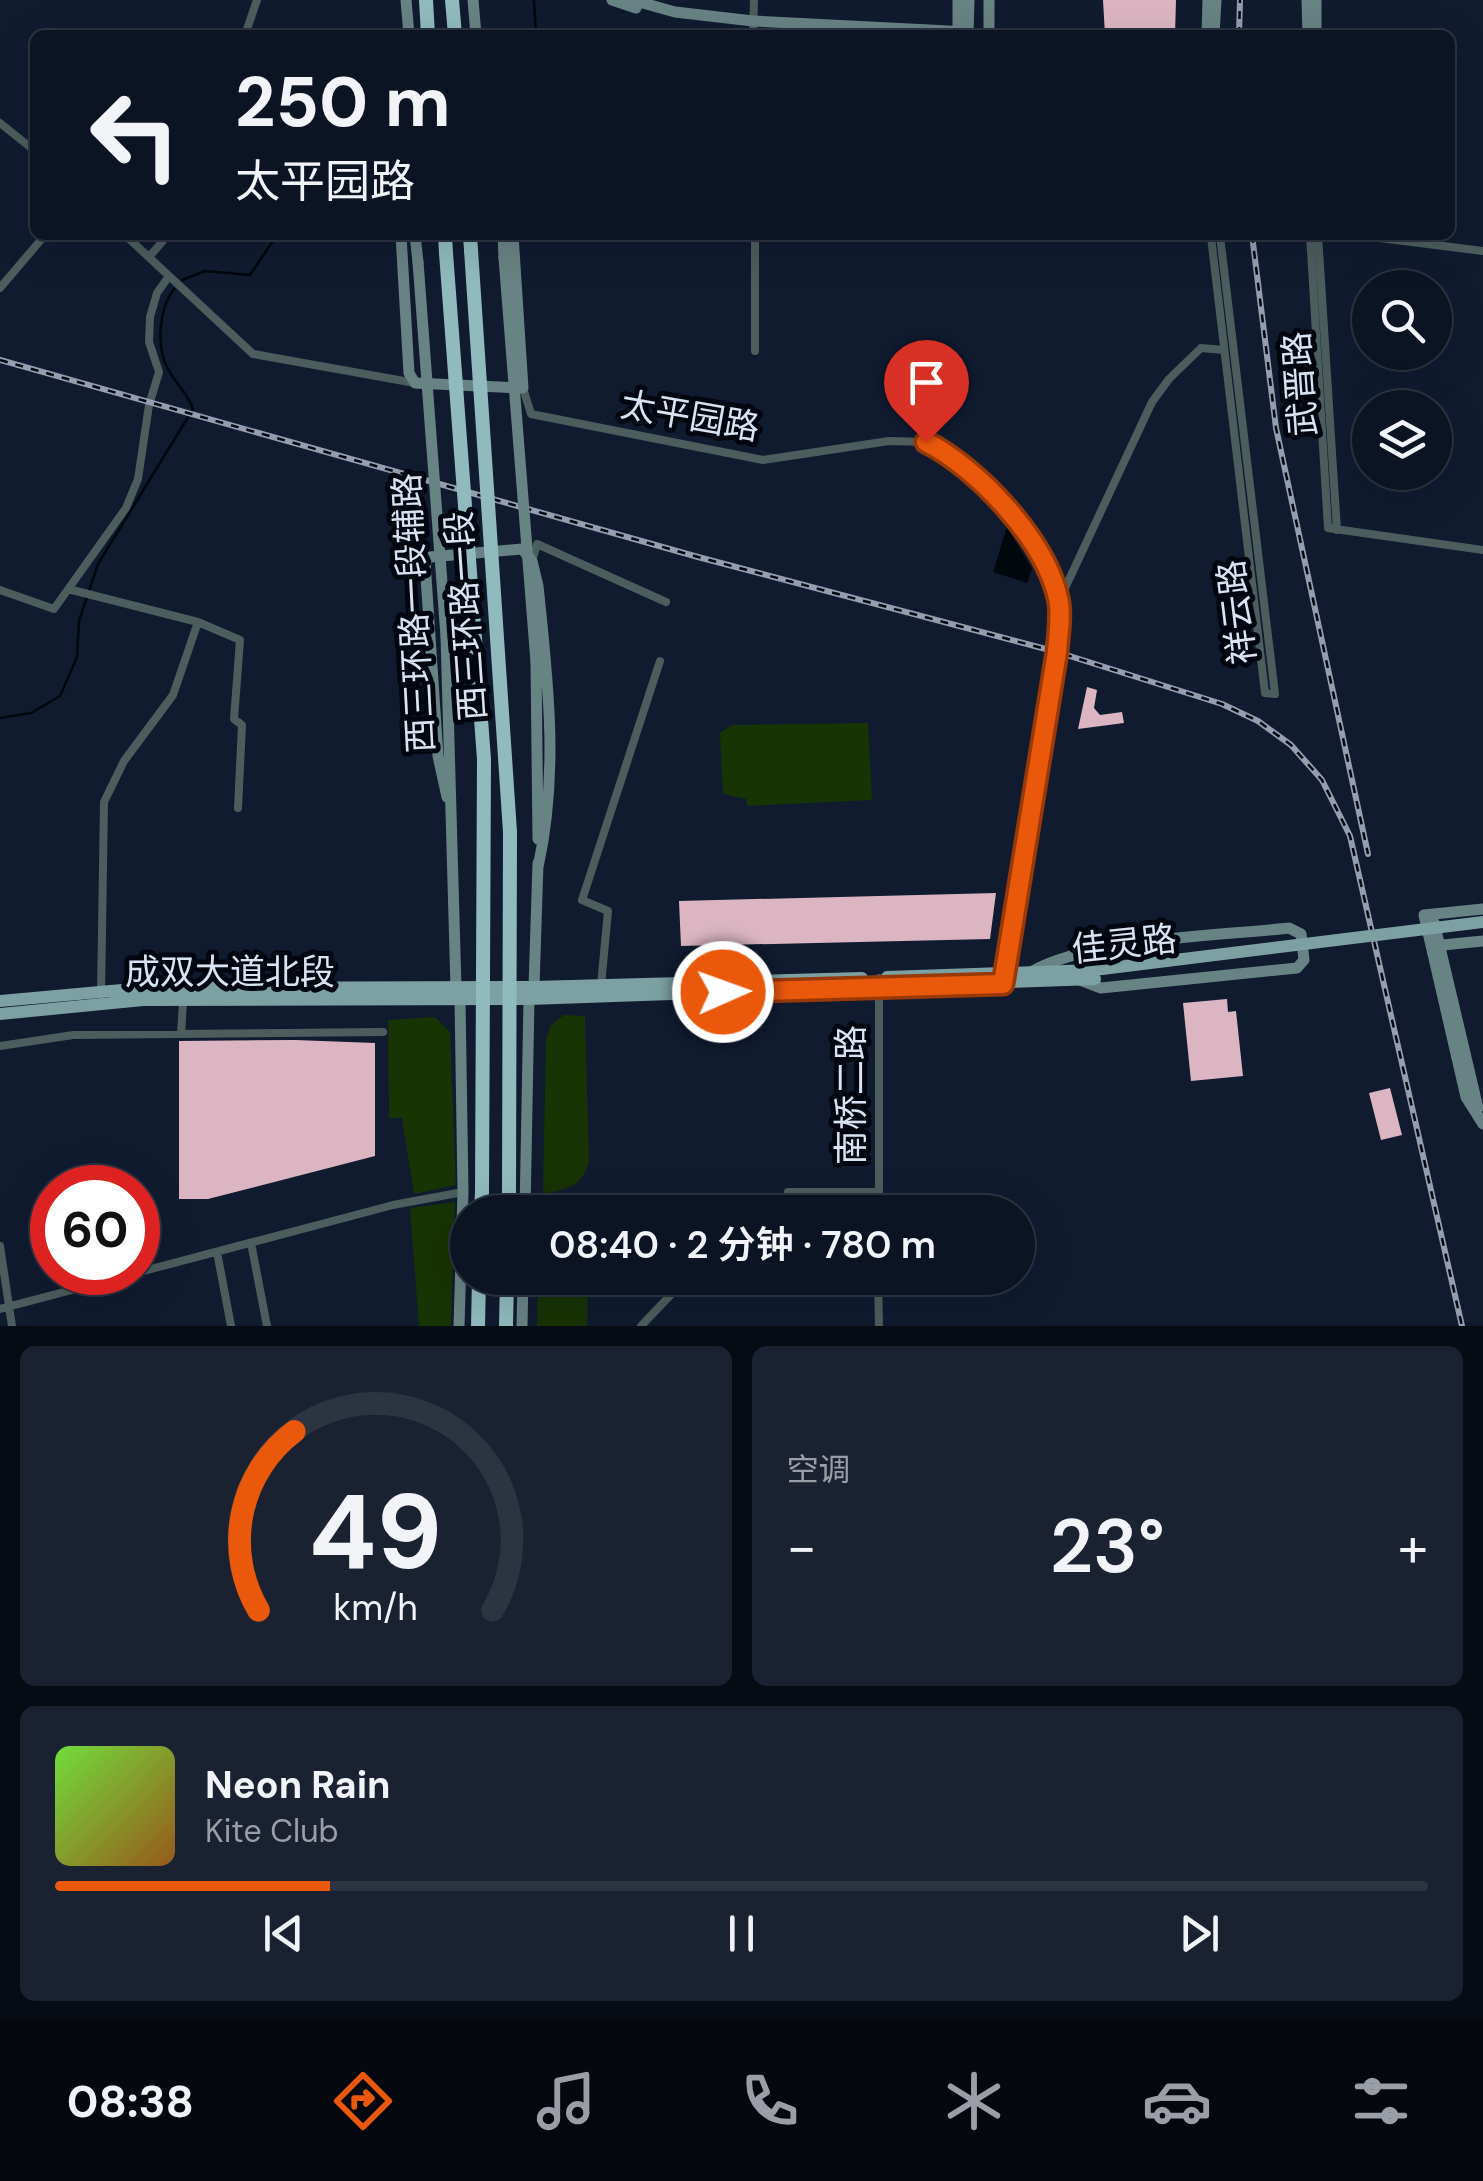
<!DOCTYPE html>
<html lang="zh">
<head>
<meta charset="utf-8">
<style>
  body { margin:0; font-family:"DM Sans","Noto Sans SC",sans-serif; background:#1a2131; color:#f1f3f6; height:100vh; display:flex; flex-direction:column; font-size:38px; white-space:nowrap }
  * { box-sizing:border-box; margin:0 }
  p { font-size:32px; color:#9a9ea6 }
  .icon { flex:none; width:55px; height:55px; fill:none; stroke:currentColor; stroke-width:2; stroke-linecap:round; stroke-linejoin:round }
  .map { position:relative; height:1326px; overflow:hidden }
  .drawer { display:flex; flex-direction:column; gap:20px; padding:20px; background:#070b14; flex:1 }
  .drawer>* { flex:none }
  .banner { position:absolute; left:30px; top:30px; width:1425px; height:210px; border-radius:15px; box-shadow:0 10px 40px #0002,0 0 0 2px #2c3341; background:#0c1424; color:#f1f3f6; overflow:hidden }
  .buttons { position:absolute; left:1352px; top:270px; display:grid; gap:20px }
  .buttons a { display:grid; place-items:center; width:100px; height:100px; border-radius:50%; background:#0c1424; box-shadow:0 10px 40px #0002,0 0 0 2px #2c3341; font-size:50px }
  .speed { position:absolute; left:30px; top:1165px; display:flex; gap:20px; font-size:50px; font-weight:700; text-align:center }
  .speed>* { display:grid; place-content:center; width:130px; height:130px; border-radius:50%; background:#0c1424; box-shadow:0 10px 40px #0002,0 0 0 2px #2c3341; line-height:1 }
  .speed .limit { border:15px solid #d22; background:#fff; color:#111 }
  .pin { position:absolute; display:grid; place-items:center; width:85px; height:85px; color:#fff; margin:-102px -42px; border-radius:50% 50% 50% 0; rotate:-45deg; box-shadow:0 0 10px #0007 }
  .pin .icon { rotate:45deg }
  .me { position:absolute; width:110px; margin:-55px; rotate:88deg; stroke-linejoin:round; filter:drop-shadow(0 0 8px #0008) }
  .turn { display:flex; align-items:center; gap:35px; height:210px; padding:0 40px; font-size:45px }
  .turn .icon { width:130px; height:130px; stroke-width:2.5 }
  .turn b { display:block; font-size:70px; line-height:85px }
  .big { font-size:75px; font-weight:600; line-height:1.1 }
  .drawer .tile { flex:1; display:flex; flex-direction:column; justify-content:center; gap:15px; min-width:0; padding:0 35px; border-radius:15px; background:#1a2131 }
  .drawer .dial { align-items:center; gap:0 }
  .dial svg { height:260px; overflow:visible; fill:none; stroke:#2c3341; stroke-width:7; stroke-linecap:round; text-anchor:middle }
  .dial text { fill:#f1f3f6; stroke:none }
  .song { display:flex; align-items:center; gap:30px }
  .cover { width:120px; height:120px; border-radius:15px; background:linear-gradient(135deg,hsl(100 70% 55%),hsl(30 70% 35%)) }
  .played { height:10px; border-radius:5px; background:linear-gradient(90deg,#ea580c 20%,#2c3341 20%) }
  .keys { display:flex; justify-content:space-around; direction:ltr }
  .heat { display:flex; justify-content:space-between; align-items:center; font-size:55px; direction:ltr }
  .drawer .tiles { flex:1; display:grid; gap:20px; grid-template-columns:1fr 1fr }
  .tile:last-child { grid-column:span 2 }
  .trip { position:absolute; left:450px; top:1195px; width:585px; height:100px; border-radius:50px; background:#0c1424; box-shadow:0 10px 40px #0002,0 0 0 2px #2c3341; font-weight:600; line-height:100px; text-align:center }
  .tabs { display:flex; height:160px; justify-content:space-around; align-items:center; background:#05080e; color:#9a9ea6 }
  .tabs .icon { width:70px; height:70px }
  .tabs .selected { color:#ea580c }
  .tabs b { font-size:45px; color:#f1f3f6 }
  .map>svg:first-child { display:block }
</style>
</head>
<body>
<div class="map">
<svg width="1483" height="1326" viewBox="0 0 1483 1326">
  <rect width="100%" height="100%" fill="#101b30"/>
  <path fill="#173405" d="M868,723L872,800L747,806L746,799L723,794L720,733L732,725Z
    M564,1015L585,1016L589,1161C583,1187 566,1189 543,1194L546,1039L551,1025Z
    M435,1017L450,1032L456,1185L414,1194L402,1118H389L388,1020Z
    M455,1202L451,1326H419L410,1208Z
    M538,1278H588L587,1326H537Z"/>
  <path fill="#01080d" d="M1007,527L1032,569L1027,583L993,572Z"/>
  <g fill="none" stroke-linecap="round" stroke-linejoin="round">
    <path stroke="#01080d" stroke-width="2.5" d="M534,0L536,35
      M182,280L205,271L250,275L277,235
      M0,718L31,713L60,696L77,657L79,621L98,564L193,409C188,393 174,382 167,367C156,345 159,308 174,289"/>
  </g>
  <path fill="#dbb6c2" d="M1103,0H1176L1175,35H1105Z
    M1087,687L1097,690L1094,708L1100,715L1122,712L1124,723L1078,729Z
    M996,893L990,939L681,946L679,901Z
    M1227,999L1228,1012L1236,1011L1243,1076L1191,1081L1183,1003Z
    M295,1040L375,1043V1156L208,1199H179V1041Z
    M1390,1088L1402,1135L1381,1140L1369,1093Z"/>
  <g fill="none" stroke-linecap="round" stroke-linejoin="round">
    <path stroke="#4c5d5e" stroke-width="8" d="M245,35L257,0
      M753,35L754,0
      M0,123L35,151
      M125,235L253,354L415,383
      M755,235V351
      M1310,235L1328,528L1483,550
      M1318,235L1337,530
      M1356,235L1483,251
      M1220,236L1275,694
      M1211,237L1265,693L1275,694
      M149,257L168,235
      M0,288L45,235
      M523,388L531,414L763,460L889,441L926,442L978,477L1018,522L1059,601L1057,652L1005,975
      M532,561L537,544L666,602
      M0,590L54,609L126,508L138,479L149,405L159,372L149,342L150,317L157,293L169,276
      M72,590L198,622L240,640L234,719L242,725L238,808
      M1059,601L1152,402L1169,379L1201,348L1224,350
      M601,985L608,911L582,900L660,661
      M101,994L104,802L124,761L173,695L198,622
      M181,1034L183,1001
      M0,1046L73,1035L383,1032
      M788,1192H879
      M879,1212V978
      M251,1243L267,1326
      M0,1246L12,1326
      M217,1252L231,1326
      M701,1278L775,1291L878,1289
      M878,1278L879,1326
      M0,1309L393,1205L463,1192
      M641,1326L683,1282L694,1278"/>
    <path stroke="#688384" stroke-width="11" d="M406,0L409,35
      M473,0L476,35
      M612,0L636,8
      M632,0L675,12L753,21L968,32
      M1307,0L1308,35
      M1316,0V35
      M958,35V0
      M968,35L969,0
      M989,35V0
      M1207,35L1208,0
      M1214,35L1216,0
      M401,235L409,373L415,383L523,388L513,235
      M415,235L418,262
      M503,235L504,258
      M982,235H1220
      M446,636L456,988L460,999L463,1192L459,1326
      M536,662L538,839
      M447,797L438,756L425,562L430,557L522,549L532,561L538,586C548,681 559,773 538,867
      M1483,909L1424,915L1466,1097L1483,1124
      M1434,922L1478,1108
      M1433,946L1483,941
      M1031,972C1091,938 1218,936 1289,928L1301,934L1304,960L1297,968L1101,988L1080,980
      M525,1212L529,999L534,987L538,863
      M522,1326L523,1278"/>
    <path stroke="#7da0a2" stroke-width="12" d="M887,977L1094,970
      M0,1001L144,988L534,987L862,978
      M0,1014L143,1000L529,999L1095,979"/>
    <path stroke="#90babd" stroke-width="14" d="M426,0L428,35
      M452,0L455,35
      M445,235L446,253
      M470,235L471,250
      M481,1212L482,1192
      M509,1212V1191
      M478,1326L479,1278
      M506,1326L507,1278"/>
    <defs>
      <path id="rail" d="M1239,35L1240,0
        M1252,235L1276,428L1368,854
        M0,360L698,557L1057,652L1222,704L1258,721L1291,745L1322,780L1350,836L1462,1326"/>
    </defs>
    <use href="#rail" stroke="#959eb0" stroke-width="6"/>
    <use href="#rail" stroke="#03060e" stroke-width="2.5" stroke-dasharray="8" stroke-linecap="butt"/>
    <path stroke="#688384" stroke-width="11" d="M504,258L536,662
      M418,262L446,636"/>
    <path stroke="#7da0a2" stroke-width="12" d="M1094,970L1483,922"/>
    <path stroke="#90babd" stroke-width="14" d="M471,250L510,832L509,1191
      M446,253L484,759L482,1192"/>
  </g>
  <g fill="none" stroke-linecap="round" stroke-linejoin="round">
    <defs>
      <path id="route" d="M723,992L1003,984L1057,652C1058,635 1062,614 1058,598C1045,540 978,468 926,442"/>
    </defs>
    <use href="#route" stroke="#983908" stroke-width="25"/>
    <use href="#route" stroke="#ea580c" stroke-width="18"/>
  </g>
  <g text-anchor="middle" stroke-width="10" stroke-linejoin="round" paint-order="stroke">
    <g font-size="35" fill="#dae3f2" stroke="#03060e">
      <text transform="translate(1300 384) rotate(-94)" y="12">武晋路</text>
      <text transform="translate(690 416) rotate(10)" y="12">太平园路</text>
      <text transform="translate(1237 612) rotate(-97)" y="12">祥云路</text>
      <text transform="translate(414 613) rotate(-93)" y="12">西三环路一段辅路</text>
      <text transform="translate(466 616) rotate(-94)" y="12">西三环路一段</text>
      <text transform="translate(1124 944) rotate(-6)" y="12">佳灵路</text>
      <text x="230" y="984">成双大道北段</text>
      <text transform="translate(851 1095) rotate(-90)" y="12">南桥二路</text>
    </g>
  </g>
</svg>
<div class="buttons">
<a><svg class="icon" aria-label="search" viewBox="0 0 24 24"><circle cx="10" cy="10" r="6"/><path d="M15 15l6 6"/></svg></a>
<a><svg class="icon" aria-label="layers" viewBox="0 0 24 24"><path d="M12 4l9 5-9 5-9-5zM3 14l9 5 9-5"/></svg></a>
</div>
<div class="speed"><div class="limit">60</div></div>
<div class="pin" style="left:926px;top:442px;background:#d93025"><svg class="icon" aria-label="arrive" viewBox="0 0 24 24"><path d="M6 21V4h12l-3 4 3 4H6"/></svg></div>
<svg class="me" style="left:723px;top:992px" viewBox="-20 -20 40 40"><circle r="17" fill="#ea580c" stroke="#fff" stroke-width="3"/><path d="M0-11L8 9 0 5-8 9z" fill="#fff"/></svg>
<div class="trip">08:40 · 2 分钟 · 780 m</div>
<div class="banner">
<div class="turn"><svg class="icon" aria-label="left" viewBox="0 0 24 24"><path d="M17 20v-9H6M10 6l-5 5 5 5"/></svg><div><b>250 m</b>太平园路</div></div>
</div>
</div>
<section class="drawer">
<div class="tiles">
<div class="tile dial"><svg viewBox="0 0 100 80">
<path d="M14 69A42 42 0 1 1 86 69"/>
<path d="M14 69A42 42 0 0 1 25 14" stroke="#ea580c"/>
<text x="50" y="56" font-size="32" font-weight="700">49</text>
<text x="50" y="72" font-size="11">km/h</text>
</svg></div>
<div class="tile"><p>空调</p>
<div class="heat"><a>−</a><b class="big">23°</b><a>+</a></div>
</div>
<div class="tile">
<div class="song"><i class="cover"></i><div><b>Neon Rain</b><p>Kite Club</p></div></div>
<div class="played"></div>
<div class="keys"><svg class="icon" aria-label="previous" viewBox="0 0 24 24"><path d="M18 5L8 12l10 7zM5 5v14"/></svg><svg class="icon" aria-label="pause" viewBox="0 0 24 24"><path d="M8 5v14M16 5v14"/></svg><svg class="icon" aria-label="next" viewBox="0 0 24 24"><path d="M6 5l10 7-10 7zM19 5v14"/></svg></div>
</div>
</div>
</section>
<nav class="tabs">
<b>08:38</b>
<svg class="icon selected" aria-label="directions" viewBox="0 0 24 24"><path d="M12 3l9 9-9 9-9-9zM9 14v-3h6M13 9l2 2-2 2"/></svg>
<svg class="icon" aria-label="music" viewBox="0 0 24 24"><path d="M9 18V5l10-2v13"/><circle cx="6" cy="18" r="3"/><circle cx="16" cy="16" r="3"/></svg>
<svg class="icon" aria-label="phone" viewBox="0 0 24 24"><path d="M5 4h4l2 5-3 2q2 4 5 5l2-3 5 2v4C11 20 4 13 5 4z"/></svg>
<svg class="icon" aria-label="climate" viewBox="0 0 24 24"><path d="M12 3v18M4 7l16 10M4 17L20 7"/></svg>
<svg class="icon" aria-label="car" viewBox="0 0 24 24"><path d="M5 17H2v-5l4-1 3-4h7l3 4 3 1v5h-3M9 17h6M6 11h13"/><circle cx="7" cy="17" r="2"/><circle cx="17" cy="17" r="2"/></svg>
<svg class="icon" aria-label="filters" viewBox="0 0 24 24"><path d="M4 7h16M4 17h16"/><circle cx="9" cy="7" r="2"/><circle cx="15" cy="17" r="2"/></svg>
</nav>
</body>
</html>
